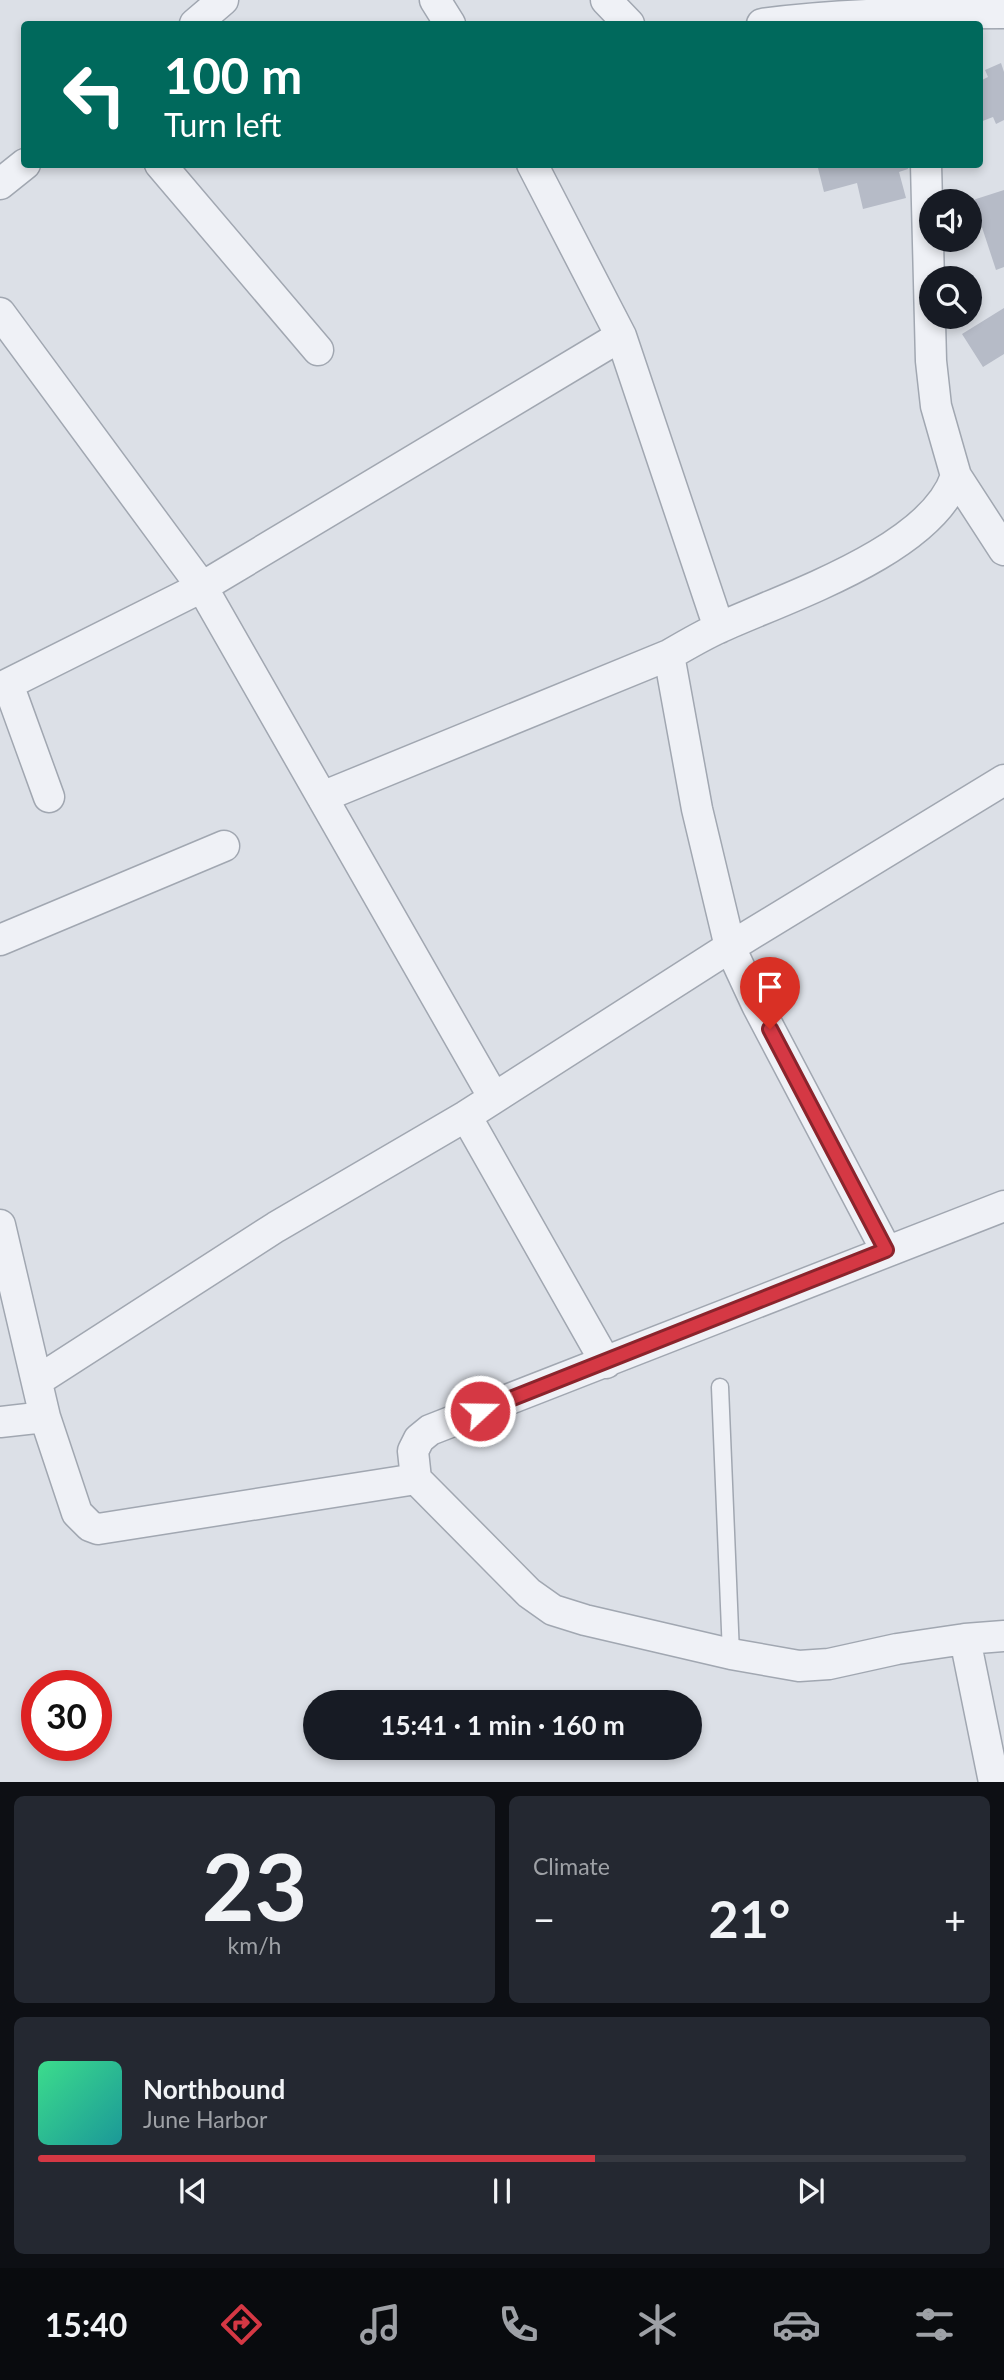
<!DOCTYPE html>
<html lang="en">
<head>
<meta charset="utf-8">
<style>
  body { margin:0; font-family:Lato,sans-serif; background:#242831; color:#f1f3f6; height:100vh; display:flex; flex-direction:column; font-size:26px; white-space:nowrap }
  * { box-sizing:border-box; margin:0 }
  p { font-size:23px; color:#9ea1a6 }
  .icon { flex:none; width:38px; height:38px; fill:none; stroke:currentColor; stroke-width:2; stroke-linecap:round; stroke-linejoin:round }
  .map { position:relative; height:1782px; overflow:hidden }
  .drawer { display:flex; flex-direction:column; gap:14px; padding:14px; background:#0d0f14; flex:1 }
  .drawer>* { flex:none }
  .guide { position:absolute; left:21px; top:21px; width:962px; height:147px; border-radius:7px; box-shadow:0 4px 10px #0003; background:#00695c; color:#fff; overflow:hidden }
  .tools { position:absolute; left:919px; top:189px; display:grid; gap:14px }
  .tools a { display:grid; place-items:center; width:63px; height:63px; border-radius:50%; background:#171b24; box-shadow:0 4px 10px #0003; font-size:35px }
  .speed { position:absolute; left:21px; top:1670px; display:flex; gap:14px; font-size:35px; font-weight:700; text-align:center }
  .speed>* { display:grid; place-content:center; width:91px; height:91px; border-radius:50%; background:#171b24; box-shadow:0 4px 10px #0003; line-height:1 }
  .speed .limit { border:10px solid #d22; background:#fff; color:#111 }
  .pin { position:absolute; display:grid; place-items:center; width:60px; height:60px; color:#fff; margin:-72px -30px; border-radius:50% 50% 50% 0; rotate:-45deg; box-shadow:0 0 7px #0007 }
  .pin .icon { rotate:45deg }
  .me { position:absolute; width:77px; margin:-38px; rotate:69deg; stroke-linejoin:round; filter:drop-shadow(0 0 5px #0008) }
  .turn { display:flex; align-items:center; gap:24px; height:147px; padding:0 28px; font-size:32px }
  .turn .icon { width:91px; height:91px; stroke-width:2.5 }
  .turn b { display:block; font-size:49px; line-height:60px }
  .big { font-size:52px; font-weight:700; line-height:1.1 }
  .drawer .widget { flex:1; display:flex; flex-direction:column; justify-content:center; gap:10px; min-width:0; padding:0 24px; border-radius:10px; background:#242831 }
  .drawer .dial { align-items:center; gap:0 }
  .dial b { font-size:91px; line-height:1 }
  .song { display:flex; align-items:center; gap:21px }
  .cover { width:84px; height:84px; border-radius:10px; background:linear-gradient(135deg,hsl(150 70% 55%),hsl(180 70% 35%)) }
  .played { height:7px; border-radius:4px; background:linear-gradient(90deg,#d53844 60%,#363941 60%) }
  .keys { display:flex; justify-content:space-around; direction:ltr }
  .heat { display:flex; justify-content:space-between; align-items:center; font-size:38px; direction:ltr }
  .drawer .tiles { flex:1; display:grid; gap:14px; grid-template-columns:1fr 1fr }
  .widget:last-child { grid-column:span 2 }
  .trip { position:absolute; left:303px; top:1690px; width:399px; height:70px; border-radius:35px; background:#171b24; box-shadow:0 4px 10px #0003; font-weight:700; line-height:70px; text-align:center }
  .menu { display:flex; height:112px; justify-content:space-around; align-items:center; background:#090b0e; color:#9ea1a6 }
  .menu .icon { width:49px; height:49px }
  .menu .on { color:#d53844 }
  .menu b { font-size:32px; color:#f1f3f6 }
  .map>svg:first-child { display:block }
</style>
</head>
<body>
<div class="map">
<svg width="1004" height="1782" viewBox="0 0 1004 1782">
  <rect width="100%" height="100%" fill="#dce0e7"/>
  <path fill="#b6bbc7" d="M1001,63L1004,72V120L996,124L993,117L980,122V81L988,77L985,70Z
    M817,164H907L908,169L899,172L906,198L863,209L857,183L824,192Z
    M1004,190V267L996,270L973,200Z
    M1004,308V354L983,367L962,334Z"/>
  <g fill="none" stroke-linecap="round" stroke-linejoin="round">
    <defs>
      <path id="service" d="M720,1387L731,1654"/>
      <path id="minor" d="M435,0L450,24
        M606,0L629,24
        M195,24L223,0
        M762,24C842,13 923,13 1004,13
        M160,164L318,350
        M532,164L621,336L719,628
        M926,164L931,361L936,406L956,476L1004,550
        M0,184L25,164
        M0,313L202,587L494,1098
        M669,655L697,809L730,947L757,1005L886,1250
        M8,684L49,797
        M0,688L202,587L621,336
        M322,797L669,655C686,645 703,635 721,627C787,597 932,550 956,476
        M0,940L224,846
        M466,1116L606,1363
        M0,1225L45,1417L77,1513L90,1526L98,1529L416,1479
        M37,1381L276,1227L466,1116L730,947L1004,780
        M0,1422L45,1417
        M965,1639L1004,1636
        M994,1782L965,1639L897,1649L829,1664L799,1666L731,1654L585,1620L553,1610L529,1593L416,1479L413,1451L419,1439L430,1430L1004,1206"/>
    </defs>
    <use href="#service" stroke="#a1a7b1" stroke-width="19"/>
    <use href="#minor" stroke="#a1a7b1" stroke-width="33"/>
    <use href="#service" stroke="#eff1f6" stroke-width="16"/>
    <use href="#minor" stroke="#eff1f6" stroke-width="30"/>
  </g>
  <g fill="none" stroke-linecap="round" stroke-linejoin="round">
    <defs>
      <path id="route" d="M480,1411L886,1250L770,1029"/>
    </defs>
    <use href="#route" stroke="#8a242c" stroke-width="18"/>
    <use href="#route" stroke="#d53844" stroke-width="12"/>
  </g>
</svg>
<div class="tools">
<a><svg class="icon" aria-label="sound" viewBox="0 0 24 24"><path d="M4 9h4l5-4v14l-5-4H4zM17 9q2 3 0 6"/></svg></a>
<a><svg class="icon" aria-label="search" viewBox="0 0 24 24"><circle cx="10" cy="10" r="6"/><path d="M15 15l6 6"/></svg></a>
</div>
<div class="speed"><div class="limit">30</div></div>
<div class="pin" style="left:770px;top:1029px;background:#d93025"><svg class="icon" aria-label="arrive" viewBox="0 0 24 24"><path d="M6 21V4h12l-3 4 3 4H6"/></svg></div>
<svg class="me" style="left:480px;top:1411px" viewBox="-20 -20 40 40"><circle r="17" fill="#d53844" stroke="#fff" stroke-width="3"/><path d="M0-11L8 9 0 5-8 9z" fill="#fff"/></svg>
<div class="trip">15:41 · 1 min · 160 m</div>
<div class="guide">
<div class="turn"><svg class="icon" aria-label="left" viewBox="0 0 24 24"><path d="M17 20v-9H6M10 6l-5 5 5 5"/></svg><div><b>100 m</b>Turn left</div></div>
</div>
</div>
<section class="drawer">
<div class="tiles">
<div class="widget dial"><b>23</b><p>km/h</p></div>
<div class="widget"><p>Climate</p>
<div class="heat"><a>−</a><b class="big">21°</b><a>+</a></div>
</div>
<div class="widget">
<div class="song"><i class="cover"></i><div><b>Northbound</b><p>June Harbor</p></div></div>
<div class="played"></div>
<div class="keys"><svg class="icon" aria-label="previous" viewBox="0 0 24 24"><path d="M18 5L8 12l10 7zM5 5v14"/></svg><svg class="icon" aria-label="pause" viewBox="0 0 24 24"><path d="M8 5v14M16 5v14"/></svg><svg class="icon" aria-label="next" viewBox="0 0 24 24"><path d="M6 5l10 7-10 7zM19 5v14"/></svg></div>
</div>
</div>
</section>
<nav class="menu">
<b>15:40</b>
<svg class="icon on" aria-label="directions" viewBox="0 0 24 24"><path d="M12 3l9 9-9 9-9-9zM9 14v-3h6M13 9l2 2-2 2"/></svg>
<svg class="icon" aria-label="music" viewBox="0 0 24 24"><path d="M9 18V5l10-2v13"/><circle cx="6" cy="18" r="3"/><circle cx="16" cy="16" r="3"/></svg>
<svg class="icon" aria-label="phone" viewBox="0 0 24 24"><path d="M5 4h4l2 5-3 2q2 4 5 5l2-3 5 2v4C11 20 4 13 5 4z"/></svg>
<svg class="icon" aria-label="climate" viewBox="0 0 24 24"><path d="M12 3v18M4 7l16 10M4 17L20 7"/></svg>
<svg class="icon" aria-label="car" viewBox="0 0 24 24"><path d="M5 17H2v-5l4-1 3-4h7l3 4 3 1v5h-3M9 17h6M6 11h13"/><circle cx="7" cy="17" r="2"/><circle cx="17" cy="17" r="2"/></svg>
<svg class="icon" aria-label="filters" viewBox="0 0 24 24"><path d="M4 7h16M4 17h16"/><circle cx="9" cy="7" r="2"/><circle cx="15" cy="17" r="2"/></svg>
</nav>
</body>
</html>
